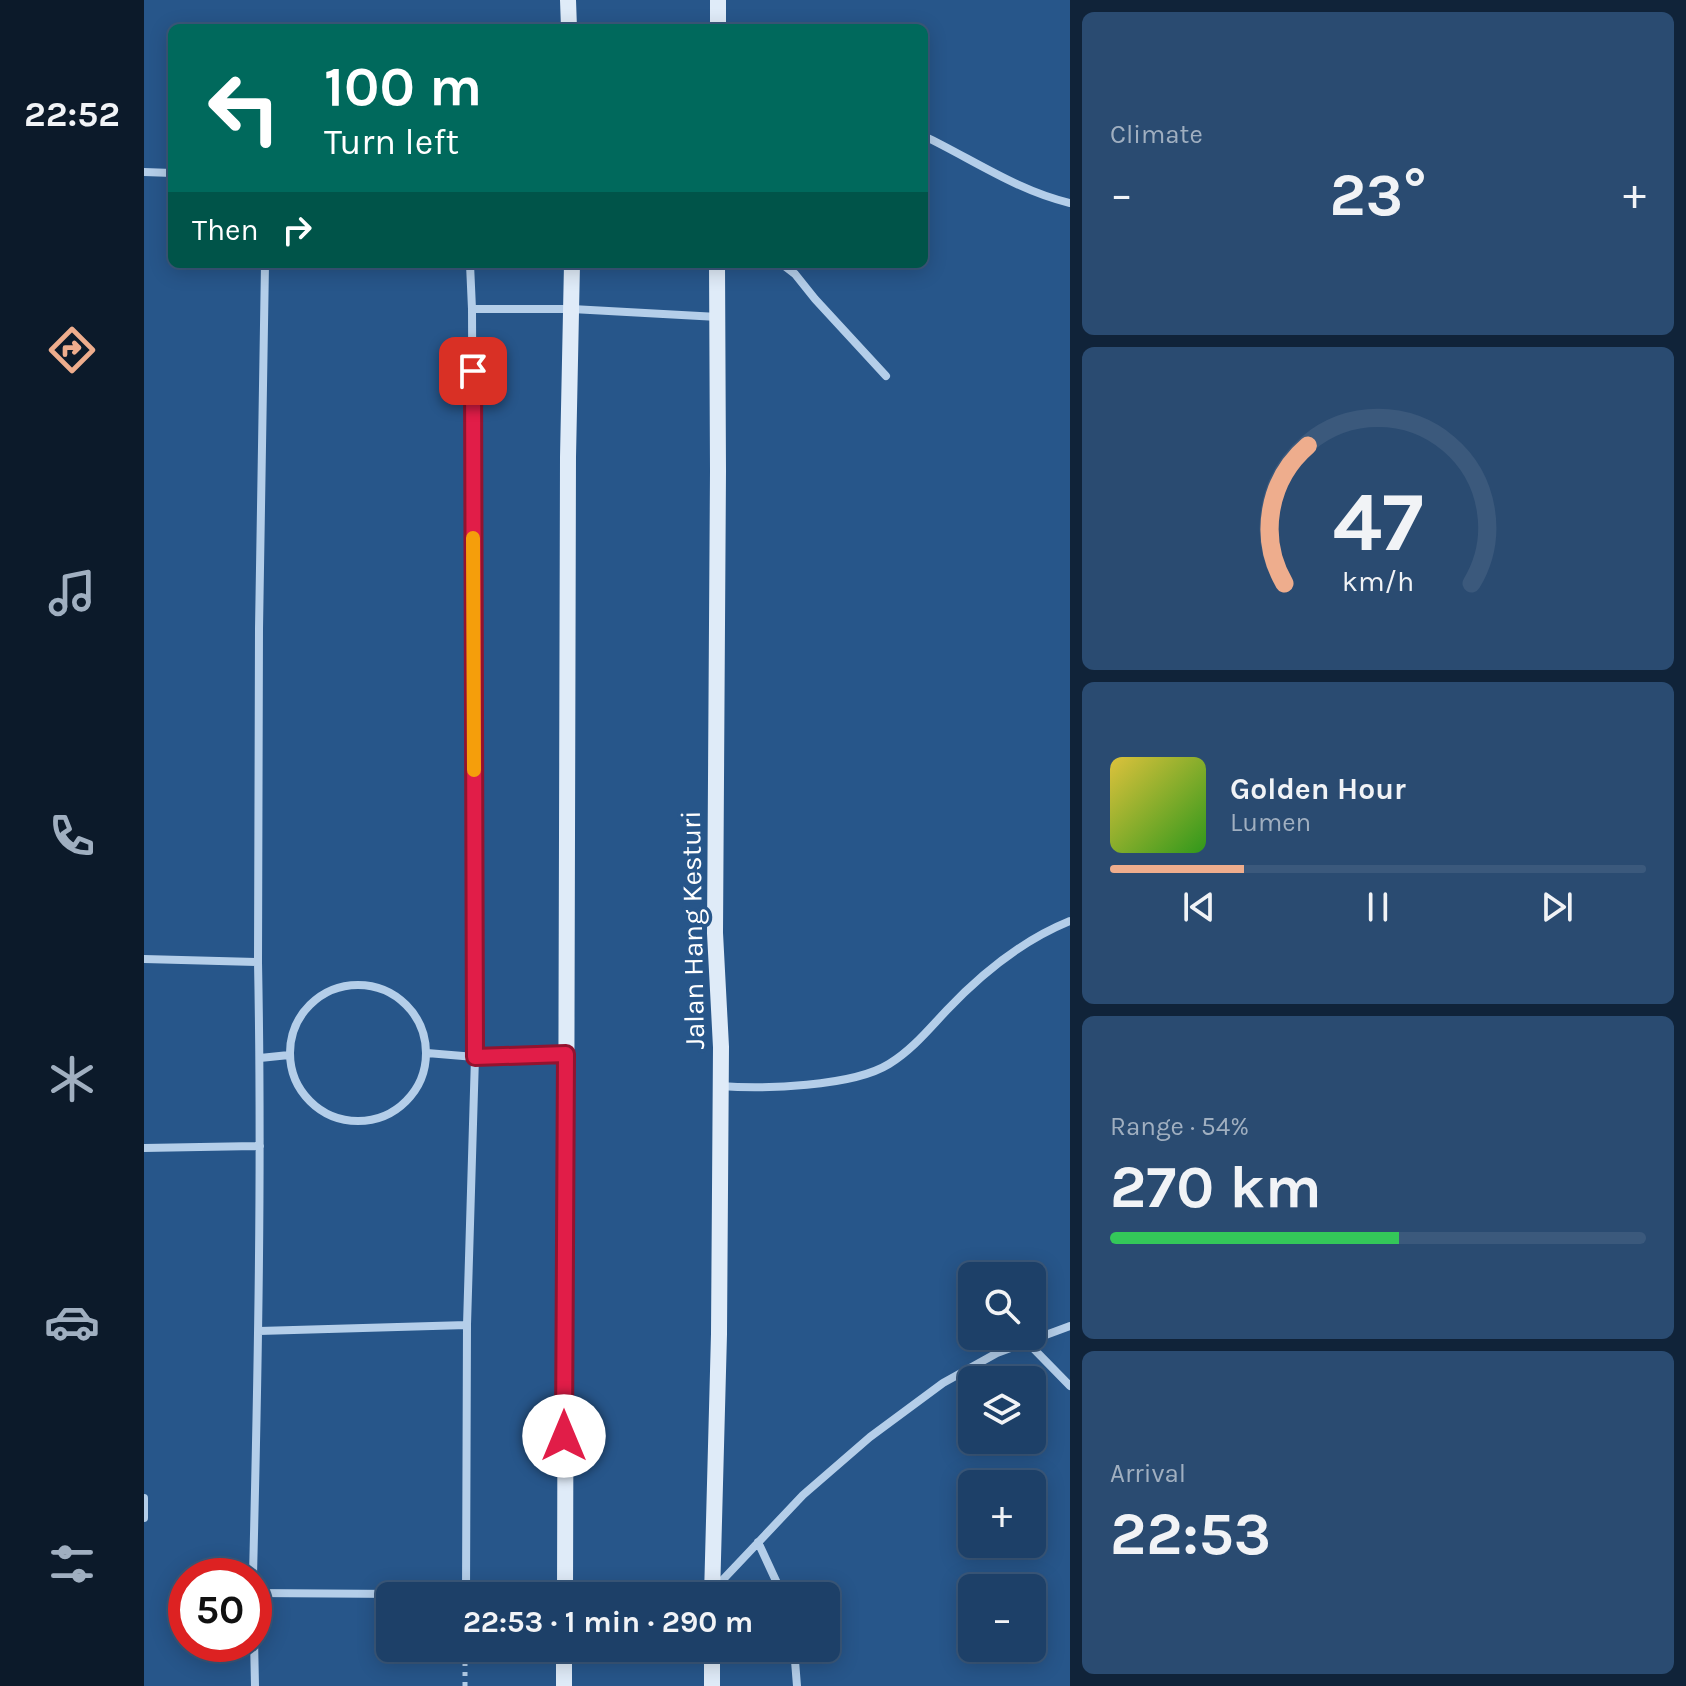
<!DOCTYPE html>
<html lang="en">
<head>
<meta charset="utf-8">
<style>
  body { margin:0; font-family:Karla,sans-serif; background:#2a4b71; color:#f1f3f6; height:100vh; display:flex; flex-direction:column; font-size:30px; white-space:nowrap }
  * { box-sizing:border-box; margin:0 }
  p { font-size:26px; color:#a0afc0 }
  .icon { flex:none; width:44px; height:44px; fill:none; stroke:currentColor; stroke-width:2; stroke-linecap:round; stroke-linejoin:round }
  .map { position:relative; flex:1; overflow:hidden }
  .drawer { display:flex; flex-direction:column; gap:12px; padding:12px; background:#102339; width:616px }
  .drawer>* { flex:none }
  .banner { position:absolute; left:24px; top:24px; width:760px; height:244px; border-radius:12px; box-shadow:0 4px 20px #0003,0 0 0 2px #3b597c; background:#00695c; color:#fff; overflow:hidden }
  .fabs { position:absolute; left:814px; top:1262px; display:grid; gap:16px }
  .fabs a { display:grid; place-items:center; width:88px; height:88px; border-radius:12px; background:#1d4068; box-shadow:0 4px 20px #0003,0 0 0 2px #3b597c; font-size:40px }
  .speed { position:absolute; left:24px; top:1558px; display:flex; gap:16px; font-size:40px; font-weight:700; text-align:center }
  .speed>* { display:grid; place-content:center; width:104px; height:104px; border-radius:50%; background:#1d4068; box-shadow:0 4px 20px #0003,0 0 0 2px #3b597c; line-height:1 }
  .speed .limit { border:12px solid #d22; background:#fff; color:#111 }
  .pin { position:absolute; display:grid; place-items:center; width:68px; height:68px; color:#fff; margin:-34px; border-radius:16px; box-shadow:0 4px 12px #0006 }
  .me { position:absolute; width:88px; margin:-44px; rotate:0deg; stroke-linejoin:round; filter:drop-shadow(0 0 6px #0008) }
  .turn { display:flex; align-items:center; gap:28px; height:168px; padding:0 24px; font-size:36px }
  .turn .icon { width:104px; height:104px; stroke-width:2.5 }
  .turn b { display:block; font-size:56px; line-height:68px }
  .then { display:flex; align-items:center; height:76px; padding:0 24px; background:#0003; gap:16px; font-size:30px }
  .big { font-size:60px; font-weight:700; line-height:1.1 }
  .drawer .widget { flex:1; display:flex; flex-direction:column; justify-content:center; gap:12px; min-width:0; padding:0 28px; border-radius:12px; background:#2a4b71 }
  .drawer .dial { align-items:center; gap:0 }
  .dial svg { height:208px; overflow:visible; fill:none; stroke:#3b597c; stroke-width:7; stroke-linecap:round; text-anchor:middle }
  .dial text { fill:#f1f3f6; stroke:none }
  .song { display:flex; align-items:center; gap:24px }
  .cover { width:96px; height:96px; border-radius:12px; background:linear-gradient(135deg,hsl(50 70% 55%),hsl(110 70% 35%)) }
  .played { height:8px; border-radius:4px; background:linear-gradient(90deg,#eead8d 25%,#3b597c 25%) }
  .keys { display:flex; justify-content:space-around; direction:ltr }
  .heat { display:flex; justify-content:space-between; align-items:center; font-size:44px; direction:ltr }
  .charge { height:12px; border-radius:6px; background:linear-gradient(90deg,#34c759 54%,#3b597c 0) }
  .trip { position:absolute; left:232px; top:1582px; width:464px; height:80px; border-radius:12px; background:#1d4068; box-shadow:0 4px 20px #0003,0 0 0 2px #3b597c; font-weight:700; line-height:80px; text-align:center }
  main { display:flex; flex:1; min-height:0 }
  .menu { display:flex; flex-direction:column; width:144px; justify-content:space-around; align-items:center; background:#0c1a2a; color:#a0afc0 }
  .menu .icon { width:56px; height:56px }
  .menu .current { color:#eead8d }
  .menu b { font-size:36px; color:#f1f3f6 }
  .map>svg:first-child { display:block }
</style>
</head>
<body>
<main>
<nav class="menu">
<b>22:52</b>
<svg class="icon current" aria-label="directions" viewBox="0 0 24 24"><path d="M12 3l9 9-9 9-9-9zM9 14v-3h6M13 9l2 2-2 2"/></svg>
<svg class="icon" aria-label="music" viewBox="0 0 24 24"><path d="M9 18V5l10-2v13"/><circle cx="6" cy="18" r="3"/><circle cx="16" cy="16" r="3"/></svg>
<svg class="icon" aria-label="phone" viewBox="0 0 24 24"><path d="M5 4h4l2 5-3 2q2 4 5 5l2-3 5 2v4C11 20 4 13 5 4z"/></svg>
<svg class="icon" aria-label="climate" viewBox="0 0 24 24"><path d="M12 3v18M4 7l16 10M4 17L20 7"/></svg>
<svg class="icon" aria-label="car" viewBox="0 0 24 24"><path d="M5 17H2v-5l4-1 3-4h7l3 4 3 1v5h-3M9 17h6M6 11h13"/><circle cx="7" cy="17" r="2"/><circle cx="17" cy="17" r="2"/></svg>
<svg class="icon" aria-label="filters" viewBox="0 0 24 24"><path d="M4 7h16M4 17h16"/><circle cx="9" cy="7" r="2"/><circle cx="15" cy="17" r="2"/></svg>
</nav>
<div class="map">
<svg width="926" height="1686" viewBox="0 0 926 1686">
  <rect width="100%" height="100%" fill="#27568a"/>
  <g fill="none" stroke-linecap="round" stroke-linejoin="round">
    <path stroke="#b4cee9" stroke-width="5" stroke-dasharray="4 6" stroke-linecap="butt" d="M321,1686V1648"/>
    <path stroke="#b4cee9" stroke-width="8" d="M780,136C828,159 874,191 926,203
      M0,172L28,173
      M638,264L651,274L671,299L742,376
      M328,309H428L574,317
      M0,959L114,962C118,1167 114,1371 109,1576
      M114,962L115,629L121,264
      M146 1053a68 68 0 1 1 136 0a68 68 0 1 1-136 0Z
      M283,1053L331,1057L422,1054
      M116,1058L145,1055
      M576,1086C619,1089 708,1087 745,1064C768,1050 785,1029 803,1010C838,973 879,940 926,921
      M0,1148L116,1146
      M115,1331L323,1325
      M883,1342L926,1386
      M0,1498V1518
      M614,1542L639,1596
      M571,1588L659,1495L726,1437L799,1383L853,1353L926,1326
      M110,1593L421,1595
      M322,1595L323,1325L331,1057L328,309L326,264
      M110,1638L111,1686
      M650,1648L653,1686"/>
    <path stroke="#dfebf8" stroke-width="16" d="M424,0L425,28
      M574,0V28
      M421,1596L424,457L428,264
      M568,1596L575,1334L577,1047L571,933L574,471L573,264
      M420,1648V1686
      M568,1648V1686"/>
  </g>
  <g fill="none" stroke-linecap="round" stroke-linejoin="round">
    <defs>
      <path id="route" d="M329,371L331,1057L422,1054L420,1436"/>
    </defs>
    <use href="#route" stroke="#92132f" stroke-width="20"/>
    <use href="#route" stroke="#e11d48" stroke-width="14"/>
    <path stroke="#f59e0b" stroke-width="14" d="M329,538L330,770"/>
  </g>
  <g text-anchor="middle" stroke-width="7" stroke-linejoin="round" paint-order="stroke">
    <g font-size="28" fill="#fff" stroke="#27568a">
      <text transform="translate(548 930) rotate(-91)" y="10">Jalan Hang Kesturi</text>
    </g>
  </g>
</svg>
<div class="fabs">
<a><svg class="icon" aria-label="search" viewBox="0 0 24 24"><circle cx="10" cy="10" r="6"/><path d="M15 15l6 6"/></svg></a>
<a><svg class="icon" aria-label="layers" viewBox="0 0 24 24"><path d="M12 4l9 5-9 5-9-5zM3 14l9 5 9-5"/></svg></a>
<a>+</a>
<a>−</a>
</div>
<div class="speed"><div class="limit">50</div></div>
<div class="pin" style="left:329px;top:371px;background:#d93025"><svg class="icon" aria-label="arrive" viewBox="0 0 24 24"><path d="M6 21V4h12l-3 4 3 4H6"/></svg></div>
<svg class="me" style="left:420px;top:1436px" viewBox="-20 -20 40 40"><circle r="19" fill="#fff"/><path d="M0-13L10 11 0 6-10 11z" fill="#e11d48"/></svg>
<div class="trip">22:53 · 1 min · 290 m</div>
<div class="banner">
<div class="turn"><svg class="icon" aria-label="left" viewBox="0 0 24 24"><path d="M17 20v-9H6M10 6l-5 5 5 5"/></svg><div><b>100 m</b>Turn left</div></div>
<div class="then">Then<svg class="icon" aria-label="right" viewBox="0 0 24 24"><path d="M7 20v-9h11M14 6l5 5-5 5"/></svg></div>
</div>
</div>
<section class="drawer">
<div class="widget"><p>Climate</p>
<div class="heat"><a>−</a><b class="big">23°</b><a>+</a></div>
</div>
<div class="widget dial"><svg viewBox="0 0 100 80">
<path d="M14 69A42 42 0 1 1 86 69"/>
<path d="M14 69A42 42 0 0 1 23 16" stroke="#eead8d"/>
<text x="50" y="56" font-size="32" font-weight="700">47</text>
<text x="50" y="72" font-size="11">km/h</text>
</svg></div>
<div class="widget">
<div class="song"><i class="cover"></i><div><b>Golden Hour</b><p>Lumen</p></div></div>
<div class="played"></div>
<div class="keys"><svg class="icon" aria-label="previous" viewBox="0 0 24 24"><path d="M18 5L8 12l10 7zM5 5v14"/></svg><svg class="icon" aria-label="pause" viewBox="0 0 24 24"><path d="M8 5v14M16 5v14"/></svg><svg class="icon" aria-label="next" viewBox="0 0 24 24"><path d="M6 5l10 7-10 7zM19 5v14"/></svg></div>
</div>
<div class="widget"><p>Range · 54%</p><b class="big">270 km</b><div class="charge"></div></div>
<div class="widget"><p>Arrival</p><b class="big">22:53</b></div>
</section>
</main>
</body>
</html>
